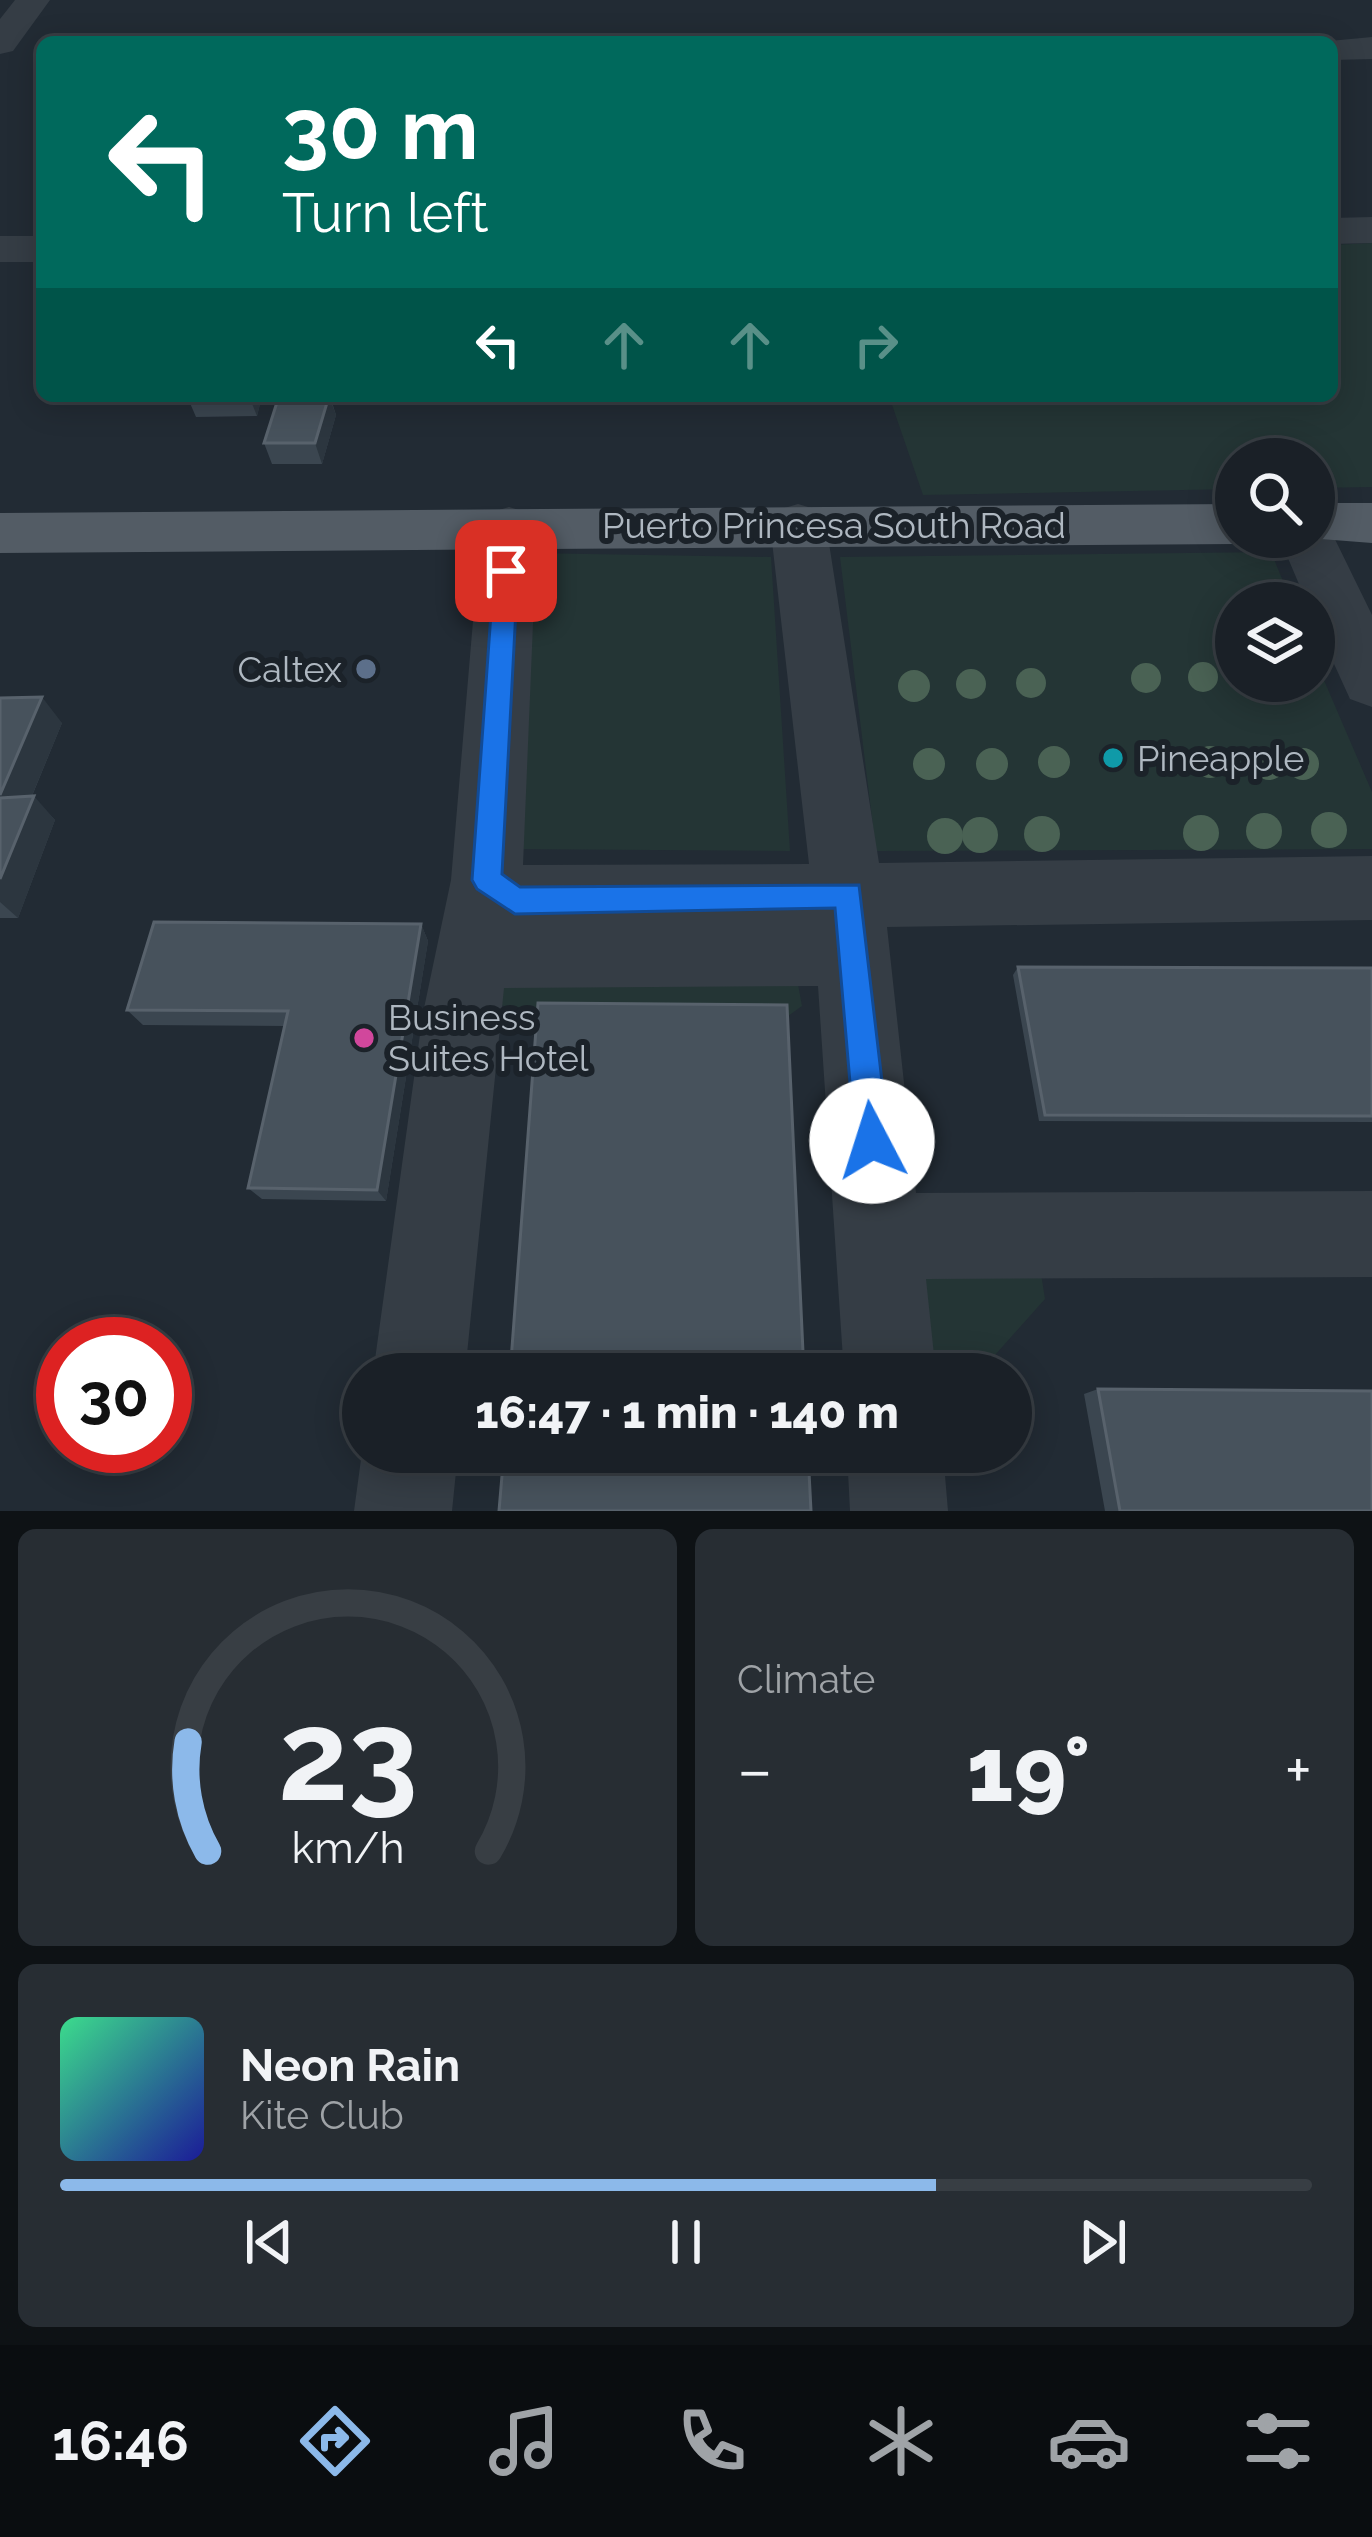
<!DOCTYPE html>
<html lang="en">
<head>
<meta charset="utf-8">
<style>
  body { margin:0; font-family:Raleway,sans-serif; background:#272d33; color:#f1f3f6; height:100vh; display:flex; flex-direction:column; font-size:45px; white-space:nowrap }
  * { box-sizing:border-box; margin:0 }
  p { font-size:39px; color:#9fa3a7 }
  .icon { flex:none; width:66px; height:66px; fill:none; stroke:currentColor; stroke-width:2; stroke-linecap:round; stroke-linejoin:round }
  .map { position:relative; height:1511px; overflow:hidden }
  .side { display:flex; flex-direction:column; gap:18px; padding:18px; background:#0e1215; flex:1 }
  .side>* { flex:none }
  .top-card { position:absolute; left:36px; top:36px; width:1302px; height:366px; border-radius:18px; box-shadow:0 6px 30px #0003,0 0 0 3px #383e44; background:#00695c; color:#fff; overflow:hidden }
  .fabs { position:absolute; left:1215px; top:438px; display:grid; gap:24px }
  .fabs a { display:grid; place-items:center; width:120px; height:120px; border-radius:50%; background:#1a2027; box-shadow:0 6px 30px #0003,0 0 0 3px #383e44; font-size:60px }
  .speed { position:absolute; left:36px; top:1317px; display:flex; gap:24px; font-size:60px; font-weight:700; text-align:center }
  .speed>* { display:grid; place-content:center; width:156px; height:156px; border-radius:50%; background:#1a2027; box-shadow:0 6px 30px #0003,0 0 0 3px #383e44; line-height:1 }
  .speed .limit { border:18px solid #d22; background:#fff; color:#111 }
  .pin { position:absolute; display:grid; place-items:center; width:102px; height:102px; color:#fff; margin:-51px; border-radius:24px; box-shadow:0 6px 18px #0006 }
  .me { position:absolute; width:132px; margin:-66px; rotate:355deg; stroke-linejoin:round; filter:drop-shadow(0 0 9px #0008) }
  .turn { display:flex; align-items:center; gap:42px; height:252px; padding:0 48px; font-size:54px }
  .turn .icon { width:156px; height:156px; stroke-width:2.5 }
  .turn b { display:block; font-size:84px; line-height:102px }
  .lanes { display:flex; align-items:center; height:114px; padding:0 48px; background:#0003; justify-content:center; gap:60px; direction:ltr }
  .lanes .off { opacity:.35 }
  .big { font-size:90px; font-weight:800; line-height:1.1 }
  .side .widget { flex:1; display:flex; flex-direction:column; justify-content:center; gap:18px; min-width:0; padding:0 42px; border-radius:18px; background:#272d33 }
  .side .dial { align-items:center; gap:0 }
  .dial svg { height:312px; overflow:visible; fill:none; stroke:#383e44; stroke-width:7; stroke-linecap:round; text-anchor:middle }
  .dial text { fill:#f1f3f6; stroke:none }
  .song { display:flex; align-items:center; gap:36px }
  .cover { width:144px; height:144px; border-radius:18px; background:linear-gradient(135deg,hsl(150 70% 55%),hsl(240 70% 35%)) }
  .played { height:12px; border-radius:6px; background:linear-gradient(90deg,#8cb9ea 70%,#383e44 70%) }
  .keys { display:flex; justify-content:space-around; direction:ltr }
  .heat { display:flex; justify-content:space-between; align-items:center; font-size:66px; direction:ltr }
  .side .tiles { flex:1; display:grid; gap:18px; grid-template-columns:1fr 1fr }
  .widget:last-child { grid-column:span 2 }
  .trip { position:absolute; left:342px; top:1353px; width:690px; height:120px; border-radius:60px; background:#1a2027; box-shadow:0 6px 30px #0003,0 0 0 3px #383e44; font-weight:800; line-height:120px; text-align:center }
  .tab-bar { display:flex; height:192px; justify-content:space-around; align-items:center; background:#0a0d10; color:#9fa3a7 }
  .tab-bar .icon { width:84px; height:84px }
  .tab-bar .on { color:#8cb9ea }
  .tab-bar b { font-size:54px; color:#f1f3f6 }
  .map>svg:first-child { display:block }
</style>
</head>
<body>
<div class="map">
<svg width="1372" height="1511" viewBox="0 0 1372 1511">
  <rect width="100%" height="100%" fill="#222b34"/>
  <path fill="#243535" d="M1372,243V487L1314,488V459H1236V489L923,495L889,396H1332V245Z
    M1271,552L1292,603H1236V681H1314V657L1372,792V849L876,851L840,557Z
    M529,553L771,557L790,851L506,849Z
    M536,969L798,984L802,1006L784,1019L542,1017L487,1001L489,990Z
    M917,1247L1038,1254L1045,1299L978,1374H915Z"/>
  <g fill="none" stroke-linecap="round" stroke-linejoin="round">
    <path fill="#353d45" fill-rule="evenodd" d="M15,0H50L13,51L0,54V19Z
      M1372,37V59L1332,60V42H1319Z
      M1372,217V243L1332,244V218Z
      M0,236H42V262H0Z
      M798,504L818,510L826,524L879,863L1372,856V920L887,927L916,1193L1372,1191V1277L926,1279L936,1374H844L818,986L504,988L465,1374H373L423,1013L451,880L481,527L489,513L509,507L529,513L537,527L523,865L809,864L770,524L778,510Z
      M1314,519L1327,523L1372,615V707L1350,699L1314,620V603H1307L1279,537H1314Z
      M362,1452H458L452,1511H354Z
      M847,1452H943L948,1511H850Z"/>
    <path fill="#535c65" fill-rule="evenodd" d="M1314,503H1372V543L1295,537H1314Z
      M1236,504V537H1256L1236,544L0,553V513Z"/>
  </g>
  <g fill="#4a6254">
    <circle cx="1203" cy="677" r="15"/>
    <circle cx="1146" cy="678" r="15"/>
    <circle cx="1031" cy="683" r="15"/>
    <circle cx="971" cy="684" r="15"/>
    <circle cx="914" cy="686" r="16"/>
    <circle cx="1054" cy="762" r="16"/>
    <circle cx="1210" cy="762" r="16"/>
    <circle cx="929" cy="764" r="16"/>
    <circle cx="992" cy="764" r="16"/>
    <circle cx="1269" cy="764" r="16"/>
    <circle cx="1303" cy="764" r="16"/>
    <circle cx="1329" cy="830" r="18"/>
    <circle cx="1264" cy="831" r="18"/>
    <circle cx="1201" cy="833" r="18"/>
    <circle cx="1042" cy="834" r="18"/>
    <circle cx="980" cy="835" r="18"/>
    <circle cx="945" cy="836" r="18"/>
  </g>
  <path fill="#3b4650" d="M187,396H262L257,416L196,417Z
    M279,396H330L336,415L322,464H272L264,443Z
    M0,698L62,723L32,796L55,820L18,918H0Z
    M421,924L428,941L386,1201L262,1199L248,1188L285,1026L143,1025L127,1010Z
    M1018,967L1372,968V1122L1039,1121L1013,975Z
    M1098,1389L1372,1511H1105L1084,1394Z"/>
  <path fill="#2c363f" d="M249,396H262L257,416Z
    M329,396L336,415L322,464L315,443Z
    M42,697L62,723L21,822L0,800V795Z
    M34,796L55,820L18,918L0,902V879Z
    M421,924L428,941L386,1201L377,1190Z"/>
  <path fill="#47525c" stroke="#58626c" stroke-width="3" d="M279,396H329L315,443H264Z
    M42,697L0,795V698Z
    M34,796L0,879V798Z
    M154,922L421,924L377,1190L248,1188L288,1011L127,1010Z
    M1018,967L1372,968V1116L1045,1115Z
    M538,1003L787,1005L804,1374H510Z
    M1098,1389L1372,1391V1511H1120Z
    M504,1452H808L811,1511H499Z"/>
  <path fill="#1a73e8" stroke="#114b97" stroke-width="3" d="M506,562L518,571L502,874L520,887L859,885L889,1141L884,1153L872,1158L860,1153L855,1141L835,908L515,914L477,889L472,880L494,571Z"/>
  <circle fill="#5c6f8a" stroke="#1b2229" stroke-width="4.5" cx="366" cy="669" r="12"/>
  <circle fill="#0f9aa8" stroke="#1b2229" stroke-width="4.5" cx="1113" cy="758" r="12"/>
  <circle fill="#d1479c" stroke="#1b2229" stroke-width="4.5" cx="364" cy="1038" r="12"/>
  <g text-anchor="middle" stroke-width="12" stroke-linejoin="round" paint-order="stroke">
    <g font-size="36" fill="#afb8c1" stroke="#1b2229">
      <text x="834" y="538">Puerto Princesa South Road</text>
    </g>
    <g font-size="36" fill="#afb8c1" stroke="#1b2229" text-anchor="start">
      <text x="342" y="682" text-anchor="end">Caltex</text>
      <text x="1137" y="771">Pineapple</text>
      <text x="388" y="1030">Business<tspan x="388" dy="41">Suites Hotel</tspan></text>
    </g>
  </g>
</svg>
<div class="fabs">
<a><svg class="icon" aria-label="search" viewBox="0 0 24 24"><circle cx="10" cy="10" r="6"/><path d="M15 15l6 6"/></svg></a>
<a><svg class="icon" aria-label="layers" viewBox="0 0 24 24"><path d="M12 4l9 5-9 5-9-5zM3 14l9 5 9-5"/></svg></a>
</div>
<div class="speed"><div class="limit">30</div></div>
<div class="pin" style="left:506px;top:571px;background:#d93025"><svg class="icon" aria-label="arrive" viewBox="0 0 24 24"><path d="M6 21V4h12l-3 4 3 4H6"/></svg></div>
<svg class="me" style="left:872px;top:1141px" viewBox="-20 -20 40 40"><circle r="19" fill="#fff"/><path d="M0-13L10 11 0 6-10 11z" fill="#1a73e8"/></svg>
<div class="trip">16:47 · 1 min · 140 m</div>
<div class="top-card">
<div class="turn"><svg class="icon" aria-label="left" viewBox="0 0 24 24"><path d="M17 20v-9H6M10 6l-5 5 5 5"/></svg><div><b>30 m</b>Turn left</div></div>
<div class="lanes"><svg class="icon" aria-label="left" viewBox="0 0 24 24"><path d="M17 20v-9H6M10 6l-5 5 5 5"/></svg><svg class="icon off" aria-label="ahead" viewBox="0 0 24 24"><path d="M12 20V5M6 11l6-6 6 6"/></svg><svg class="icon off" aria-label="ahead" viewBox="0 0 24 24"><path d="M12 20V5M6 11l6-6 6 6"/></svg><svg class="icon off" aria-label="right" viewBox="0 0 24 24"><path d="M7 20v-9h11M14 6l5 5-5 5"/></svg></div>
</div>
</div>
<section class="side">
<div class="tiles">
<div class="widget dial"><svg viewBox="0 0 100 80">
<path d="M14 69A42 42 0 1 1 86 69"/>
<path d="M14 69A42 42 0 0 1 9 41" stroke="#8cb9ea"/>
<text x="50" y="56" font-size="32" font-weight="700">23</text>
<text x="50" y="72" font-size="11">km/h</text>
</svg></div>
<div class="widget"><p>Climate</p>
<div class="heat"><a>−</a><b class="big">19°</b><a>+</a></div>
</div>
<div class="widget">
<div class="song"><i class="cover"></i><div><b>Neon Rain</b><p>Kite Club</p></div></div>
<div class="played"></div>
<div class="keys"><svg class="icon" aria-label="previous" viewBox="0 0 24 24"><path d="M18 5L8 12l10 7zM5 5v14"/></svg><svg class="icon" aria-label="pause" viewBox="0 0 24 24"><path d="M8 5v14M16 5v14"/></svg><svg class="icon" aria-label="next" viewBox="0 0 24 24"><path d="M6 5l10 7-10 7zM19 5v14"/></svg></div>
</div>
</div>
</section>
<nav class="tab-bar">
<b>16:46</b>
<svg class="icon on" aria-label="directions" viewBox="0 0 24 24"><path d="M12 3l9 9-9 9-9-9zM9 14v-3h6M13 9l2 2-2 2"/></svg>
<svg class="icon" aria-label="music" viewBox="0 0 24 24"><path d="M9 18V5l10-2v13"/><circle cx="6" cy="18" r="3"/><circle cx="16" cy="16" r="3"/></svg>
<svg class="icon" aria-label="phone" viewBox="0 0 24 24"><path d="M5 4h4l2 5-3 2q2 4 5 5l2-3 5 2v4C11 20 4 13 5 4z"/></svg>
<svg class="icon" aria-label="climate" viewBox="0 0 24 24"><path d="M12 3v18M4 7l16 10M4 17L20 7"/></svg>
<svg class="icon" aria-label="car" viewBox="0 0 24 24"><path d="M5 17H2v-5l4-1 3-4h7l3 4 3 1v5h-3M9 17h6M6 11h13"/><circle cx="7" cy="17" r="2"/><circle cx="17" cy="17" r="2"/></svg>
<svg class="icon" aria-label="filters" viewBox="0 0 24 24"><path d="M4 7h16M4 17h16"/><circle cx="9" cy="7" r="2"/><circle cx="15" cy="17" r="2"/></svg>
</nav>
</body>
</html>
